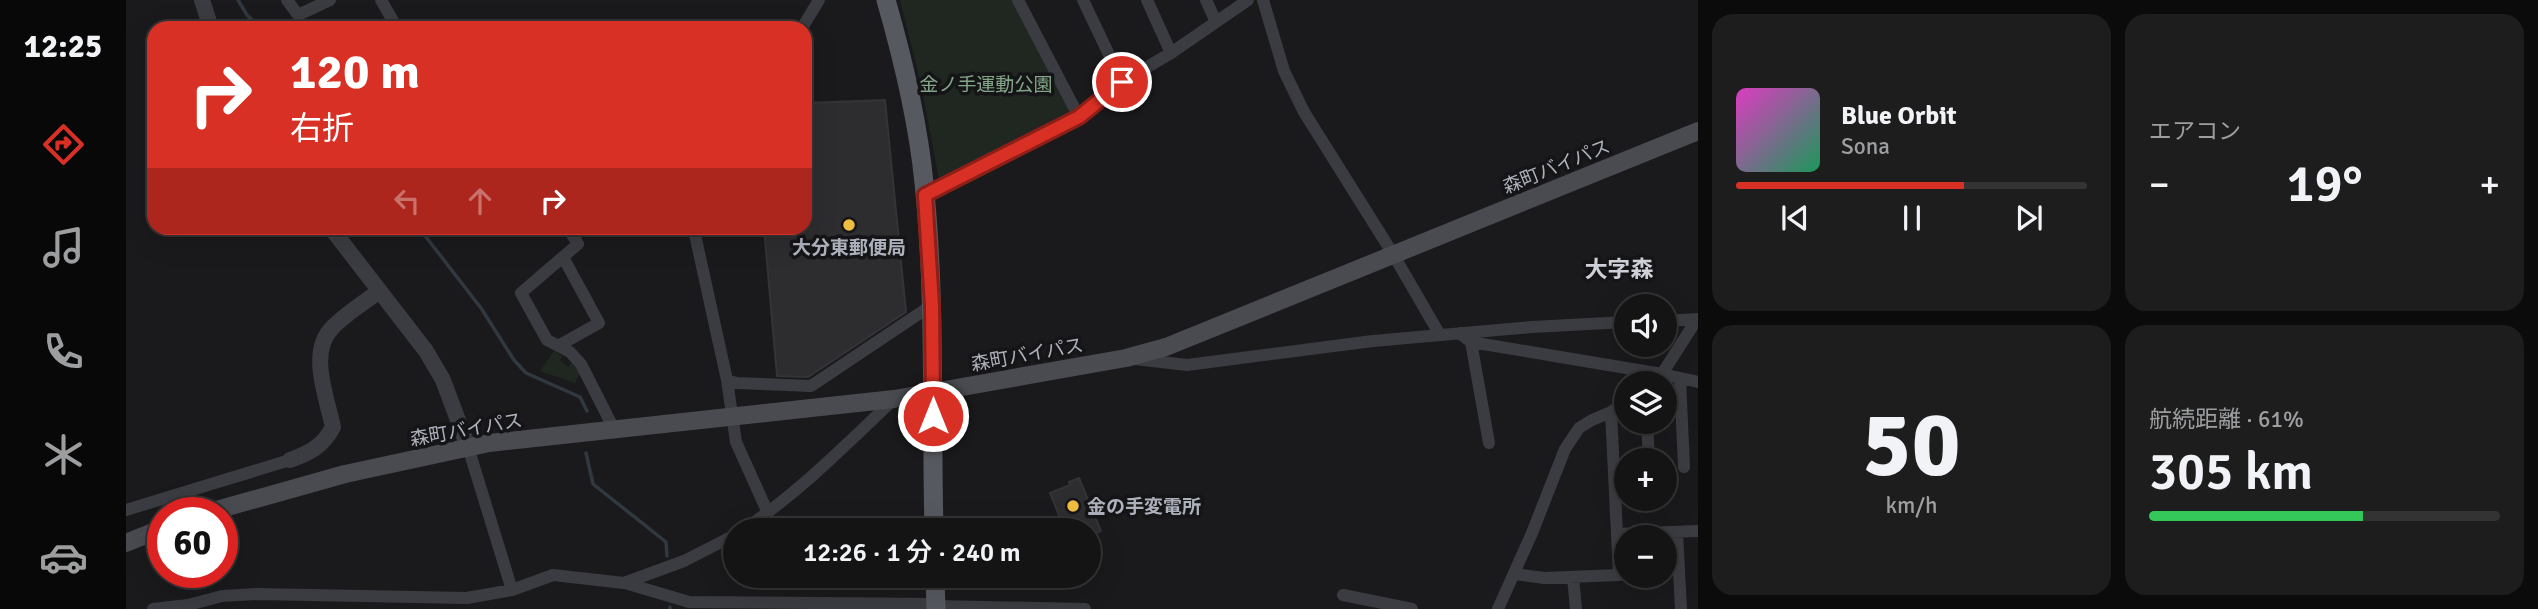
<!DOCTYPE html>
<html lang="ja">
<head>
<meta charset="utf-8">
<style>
  body { margin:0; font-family:Signika,"Noto Sans JP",sans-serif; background:#1d1d1e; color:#f1f3f6; height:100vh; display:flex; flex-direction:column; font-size:26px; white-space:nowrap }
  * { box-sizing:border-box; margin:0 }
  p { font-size:23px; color:#9d9ea0 }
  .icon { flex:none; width:38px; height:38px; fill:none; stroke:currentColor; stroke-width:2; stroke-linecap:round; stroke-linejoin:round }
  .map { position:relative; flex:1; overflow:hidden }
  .panel { display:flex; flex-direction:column; gap:14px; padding:14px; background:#0b0b0c; width:840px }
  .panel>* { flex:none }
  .top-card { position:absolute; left:21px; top:21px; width:665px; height:214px; border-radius:21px; box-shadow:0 7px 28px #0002,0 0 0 2px #333334; background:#d93025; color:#fff; overflow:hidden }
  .fabs { position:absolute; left:1488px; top:294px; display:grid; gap:14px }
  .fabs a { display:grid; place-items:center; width:63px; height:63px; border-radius:50%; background:#141415; box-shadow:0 7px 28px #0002,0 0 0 2px #333334; font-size:35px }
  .speed { position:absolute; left:21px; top:497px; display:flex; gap:14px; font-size:35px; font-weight:700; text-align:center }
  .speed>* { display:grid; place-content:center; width:91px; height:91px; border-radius:50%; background:#141415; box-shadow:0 7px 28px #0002,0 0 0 2px #333334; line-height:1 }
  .speed .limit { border:10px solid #d22; background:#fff; color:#111 }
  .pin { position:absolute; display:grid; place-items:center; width:60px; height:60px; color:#fff; margin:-30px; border:4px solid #fff; border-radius:50%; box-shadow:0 2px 7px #0007 }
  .me { position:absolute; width:77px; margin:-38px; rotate:0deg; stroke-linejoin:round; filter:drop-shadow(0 0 5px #0008) }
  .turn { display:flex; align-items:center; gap:24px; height:147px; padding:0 28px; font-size:32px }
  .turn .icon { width:91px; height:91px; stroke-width:2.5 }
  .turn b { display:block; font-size:49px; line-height:60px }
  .lanes { display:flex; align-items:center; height:66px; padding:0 28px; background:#0003; justify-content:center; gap:35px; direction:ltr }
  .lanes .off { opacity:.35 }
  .big { font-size:52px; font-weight:600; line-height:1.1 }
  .panel .widget { flex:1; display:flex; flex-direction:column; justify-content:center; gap:10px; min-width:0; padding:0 24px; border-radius:21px; background:#1d1d1e }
  .panel .dial { align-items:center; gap:0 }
  .dial b { font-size:91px; line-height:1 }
  .song { display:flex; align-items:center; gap:21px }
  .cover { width:84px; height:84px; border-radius:10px; background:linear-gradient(135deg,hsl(310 70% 55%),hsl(150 70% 35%)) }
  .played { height:7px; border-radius:4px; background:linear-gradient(90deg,#d93025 65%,#333334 65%) }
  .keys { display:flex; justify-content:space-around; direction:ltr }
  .heat { display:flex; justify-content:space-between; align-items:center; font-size:38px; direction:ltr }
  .charge { height:10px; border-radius:5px; background:linear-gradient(90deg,#34c759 61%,#333334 0) }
  .panel .tiles { flex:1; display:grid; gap:14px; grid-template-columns:repeat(2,1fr) }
  .trip { position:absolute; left:597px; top:518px; width:378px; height:70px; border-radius:35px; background:#141415; box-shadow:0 7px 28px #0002,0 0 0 2px #333334; font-weight:600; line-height:70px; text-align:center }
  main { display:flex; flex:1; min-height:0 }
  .tab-bar { display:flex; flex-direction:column; width:126px; justify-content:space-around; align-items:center; background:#080808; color:#9d9ea0 }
  .tab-bar .icon { width:49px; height:49px }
  .tab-bar .on { color:#d93025 }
  .tab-bar b { font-size:32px; color:#f1f3f6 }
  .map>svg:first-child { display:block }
</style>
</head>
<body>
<main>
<nav class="tab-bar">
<b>12:25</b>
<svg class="icon on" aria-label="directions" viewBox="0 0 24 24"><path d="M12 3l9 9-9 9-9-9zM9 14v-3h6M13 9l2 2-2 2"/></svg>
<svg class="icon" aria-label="music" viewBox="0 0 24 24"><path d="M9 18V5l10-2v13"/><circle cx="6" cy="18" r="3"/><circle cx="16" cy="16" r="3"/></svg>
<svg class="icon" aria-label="phone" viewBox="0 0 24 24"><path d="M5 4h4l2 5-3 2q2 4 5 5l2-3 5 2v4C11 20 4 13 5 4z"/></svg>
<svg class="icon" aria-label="climate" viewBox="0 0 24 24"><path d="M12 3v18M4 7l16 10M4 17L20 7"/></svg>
<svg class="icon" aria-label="car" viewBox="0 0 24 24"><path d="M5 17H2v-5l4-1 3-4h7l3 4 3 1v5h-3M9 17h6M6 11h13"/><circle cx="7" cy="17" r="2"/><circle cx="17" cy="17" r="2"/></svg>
</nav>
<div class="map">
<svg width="1572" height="609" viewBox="0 0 1572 609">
  <rect width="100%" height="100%" fill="#1a1a1c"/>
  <path fill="#202721" d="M774,0H888L945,111L813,180L796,88Z
    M428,351L436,356L434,360L442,367L446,362L454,373L449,383L414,371Z"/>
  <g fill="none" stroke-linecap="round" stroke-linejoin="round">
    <path stroke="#303840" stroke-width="3.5" d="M112,0L121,15L134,28
      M293,228L355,308L388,360L400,373L454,397L461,411
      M460,453L467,484L540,542L541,556
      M544,607V609"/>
  </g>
  <path fill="#2d2d30" stroke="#343438" stroke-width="2" d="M759,100L780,312L682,377L651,376L638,228H679V107L681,103Z
    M953,478L975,531L962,536V530H939L924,493L944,485L943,482Z"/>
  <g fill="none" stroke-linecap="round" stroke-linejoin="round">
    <path stroke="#3b3c41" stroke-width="12" d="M161,0L172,15L204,0
      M255,0L271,28
      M892,0L953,117
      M957,0L996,82
      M1021,0L1045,53
      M1080,0L1090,22
      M1137,0L1158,71L1178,112L1267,254L1314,335
      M676,28L693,0
      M799,195L953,117L996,82L1045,53L1122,0
      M442,228L452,244L395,293L421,340L444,352L455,364L488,429
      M568,230L601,380L610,442L642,513
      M1538,321L1572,319
      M1334,333L1345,342L1536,374L1572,382
      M1345,342L1363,443
      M432,346L473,323L437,257
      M1009,359L1061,365L1247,341L1406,327L1500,322
      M1554,379L1558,467
      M601,380L610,383L685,386L806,305
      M1523,383L1536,374L1571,319
      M1521,422L1523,460
      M342,447L386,590
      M0,510L164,460
      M617,530C672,493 720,445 768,399
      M1551,532L1555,609
      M1491,534L1572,531
      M1389,574L1418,578L1493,575L1485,412
      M1447,577L1450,609
      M499,583L563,602L810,604
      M1217,595L1286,609
      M810,606L959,609
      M27,609L62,605L96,596L131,594L341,598L386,590L427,575L498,583L558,561L609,535
      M1372,609L1406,533L1439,449L1453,428L1466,420L1485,412L1500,401"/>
    <path stroke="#3b3c41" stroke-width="16" d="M76,0L85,28
      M205,228L300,351L317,380L342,447
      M164,460C184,453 197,446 207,427C201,398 182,352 206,328C219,314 238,303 253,291"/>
    <path stroke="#494b51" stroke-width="18" d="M80,513L219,474L363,443L768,399L1000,358L1040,347L1572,131
      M0,543L37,528"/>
    <path stroke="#575960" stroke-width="19" d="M760,0C777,59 792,121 798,183C810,298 805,414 808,530
      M809,576L810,609"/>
  </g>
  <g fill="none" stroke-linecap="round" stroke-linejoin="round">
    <defs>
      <path id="route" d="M807,416L806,305L799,195L953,117L996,82"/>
    </defs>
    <use href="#route" stroke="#8d1f18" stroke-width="18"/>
    <use href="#route" stroke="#d93025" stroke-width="12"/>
  </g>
  <g fill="#efbd3f" stroke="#151517" stroke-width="2.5">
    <circle cx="723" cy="225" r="7"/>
    <circle cx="947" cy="506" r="7"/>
  </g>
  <g text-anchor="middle" stroke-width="7" stroke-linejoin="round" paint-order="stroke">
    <g font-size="19" fill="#84a688" stroke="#151517">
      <text x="860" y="91">金ノ手運動公園</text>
    </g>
    <g font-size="19" fill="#adb1bb" stroke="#151517">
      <text transform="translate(1430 166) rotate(-22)" y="7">森町バイパス</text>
      <text transform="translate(901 354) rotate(-10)" y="7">森町バイパス</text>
      <text transform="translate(340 429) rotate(-10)" y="7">森町バイパス</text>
    </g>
    <g font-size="19" font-weight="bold" fill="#adb1bb" stroke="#151517">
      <text x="723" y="254">大分東郵便局</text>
      <text x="961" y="513" text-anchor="start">金の手変電所</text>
    </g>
    <g font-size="23" font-weight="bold" fill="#ced0d7" stroke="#151517">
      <text x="1493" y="277">大字森</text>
    </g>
  </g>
</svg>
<div class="fabs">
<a><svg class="icon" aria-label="sound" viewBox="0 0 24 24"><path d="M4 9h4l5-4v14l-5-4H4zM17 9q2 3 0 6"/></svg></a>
<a><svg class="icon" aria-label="layers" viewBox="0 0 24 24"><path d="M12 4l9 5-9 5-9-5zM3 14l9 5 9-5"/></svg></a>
<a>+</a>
<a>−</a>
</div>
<div class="speed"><div class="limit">60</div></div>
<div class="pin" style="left:996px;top:82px;background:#d93025"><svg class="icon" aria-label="arrive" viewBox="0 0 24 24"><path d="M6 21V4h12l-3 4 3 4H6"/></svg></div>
<svg class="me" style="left:807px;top:416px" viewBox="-20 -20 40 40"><circle r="17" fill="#d93025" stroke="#fff" stroke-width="3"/><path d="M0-11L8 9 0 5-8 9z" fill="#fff"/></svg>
<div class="trip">12:26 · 1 分 · 240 m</div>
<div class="top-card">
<div class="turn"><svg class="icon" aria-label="right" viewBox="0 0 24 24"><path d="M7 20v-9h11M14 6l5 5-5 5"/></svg><div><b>120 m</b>右折</div></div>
<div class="lanes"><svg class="icon off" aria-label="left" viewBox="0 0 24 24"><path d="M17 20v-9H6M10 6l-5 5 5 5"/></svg><svg class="icon off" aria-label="ahead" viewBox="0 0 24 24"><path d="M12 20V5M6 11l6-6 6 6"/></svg><svg class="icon" aria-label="right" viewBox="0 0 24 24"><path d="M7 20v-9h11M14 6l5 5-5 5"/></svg></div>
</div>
</div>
<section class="panel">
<div class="tiles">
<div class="widget">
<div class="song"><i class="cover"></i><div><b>Blue Orbit</b><p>Sona</p></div></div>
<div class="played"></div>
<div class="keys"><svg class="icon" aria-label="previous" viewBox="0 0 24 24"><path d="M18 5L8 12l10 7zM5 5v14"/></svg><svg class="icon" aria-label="pause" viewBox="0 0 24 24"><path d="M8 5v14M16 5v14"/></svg><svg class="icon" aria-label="next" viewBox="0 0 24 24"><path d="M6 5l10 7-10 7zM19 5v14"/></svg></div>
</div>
<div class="widget"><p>エアコン</p>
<div class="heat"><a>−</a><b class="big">19°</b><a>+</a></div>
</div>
<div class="widget dial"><b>50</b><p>km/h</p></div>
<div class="widget"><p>航続距離 · 61%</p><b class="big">305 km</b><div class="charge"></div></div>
</div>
</section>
</main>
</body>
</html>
